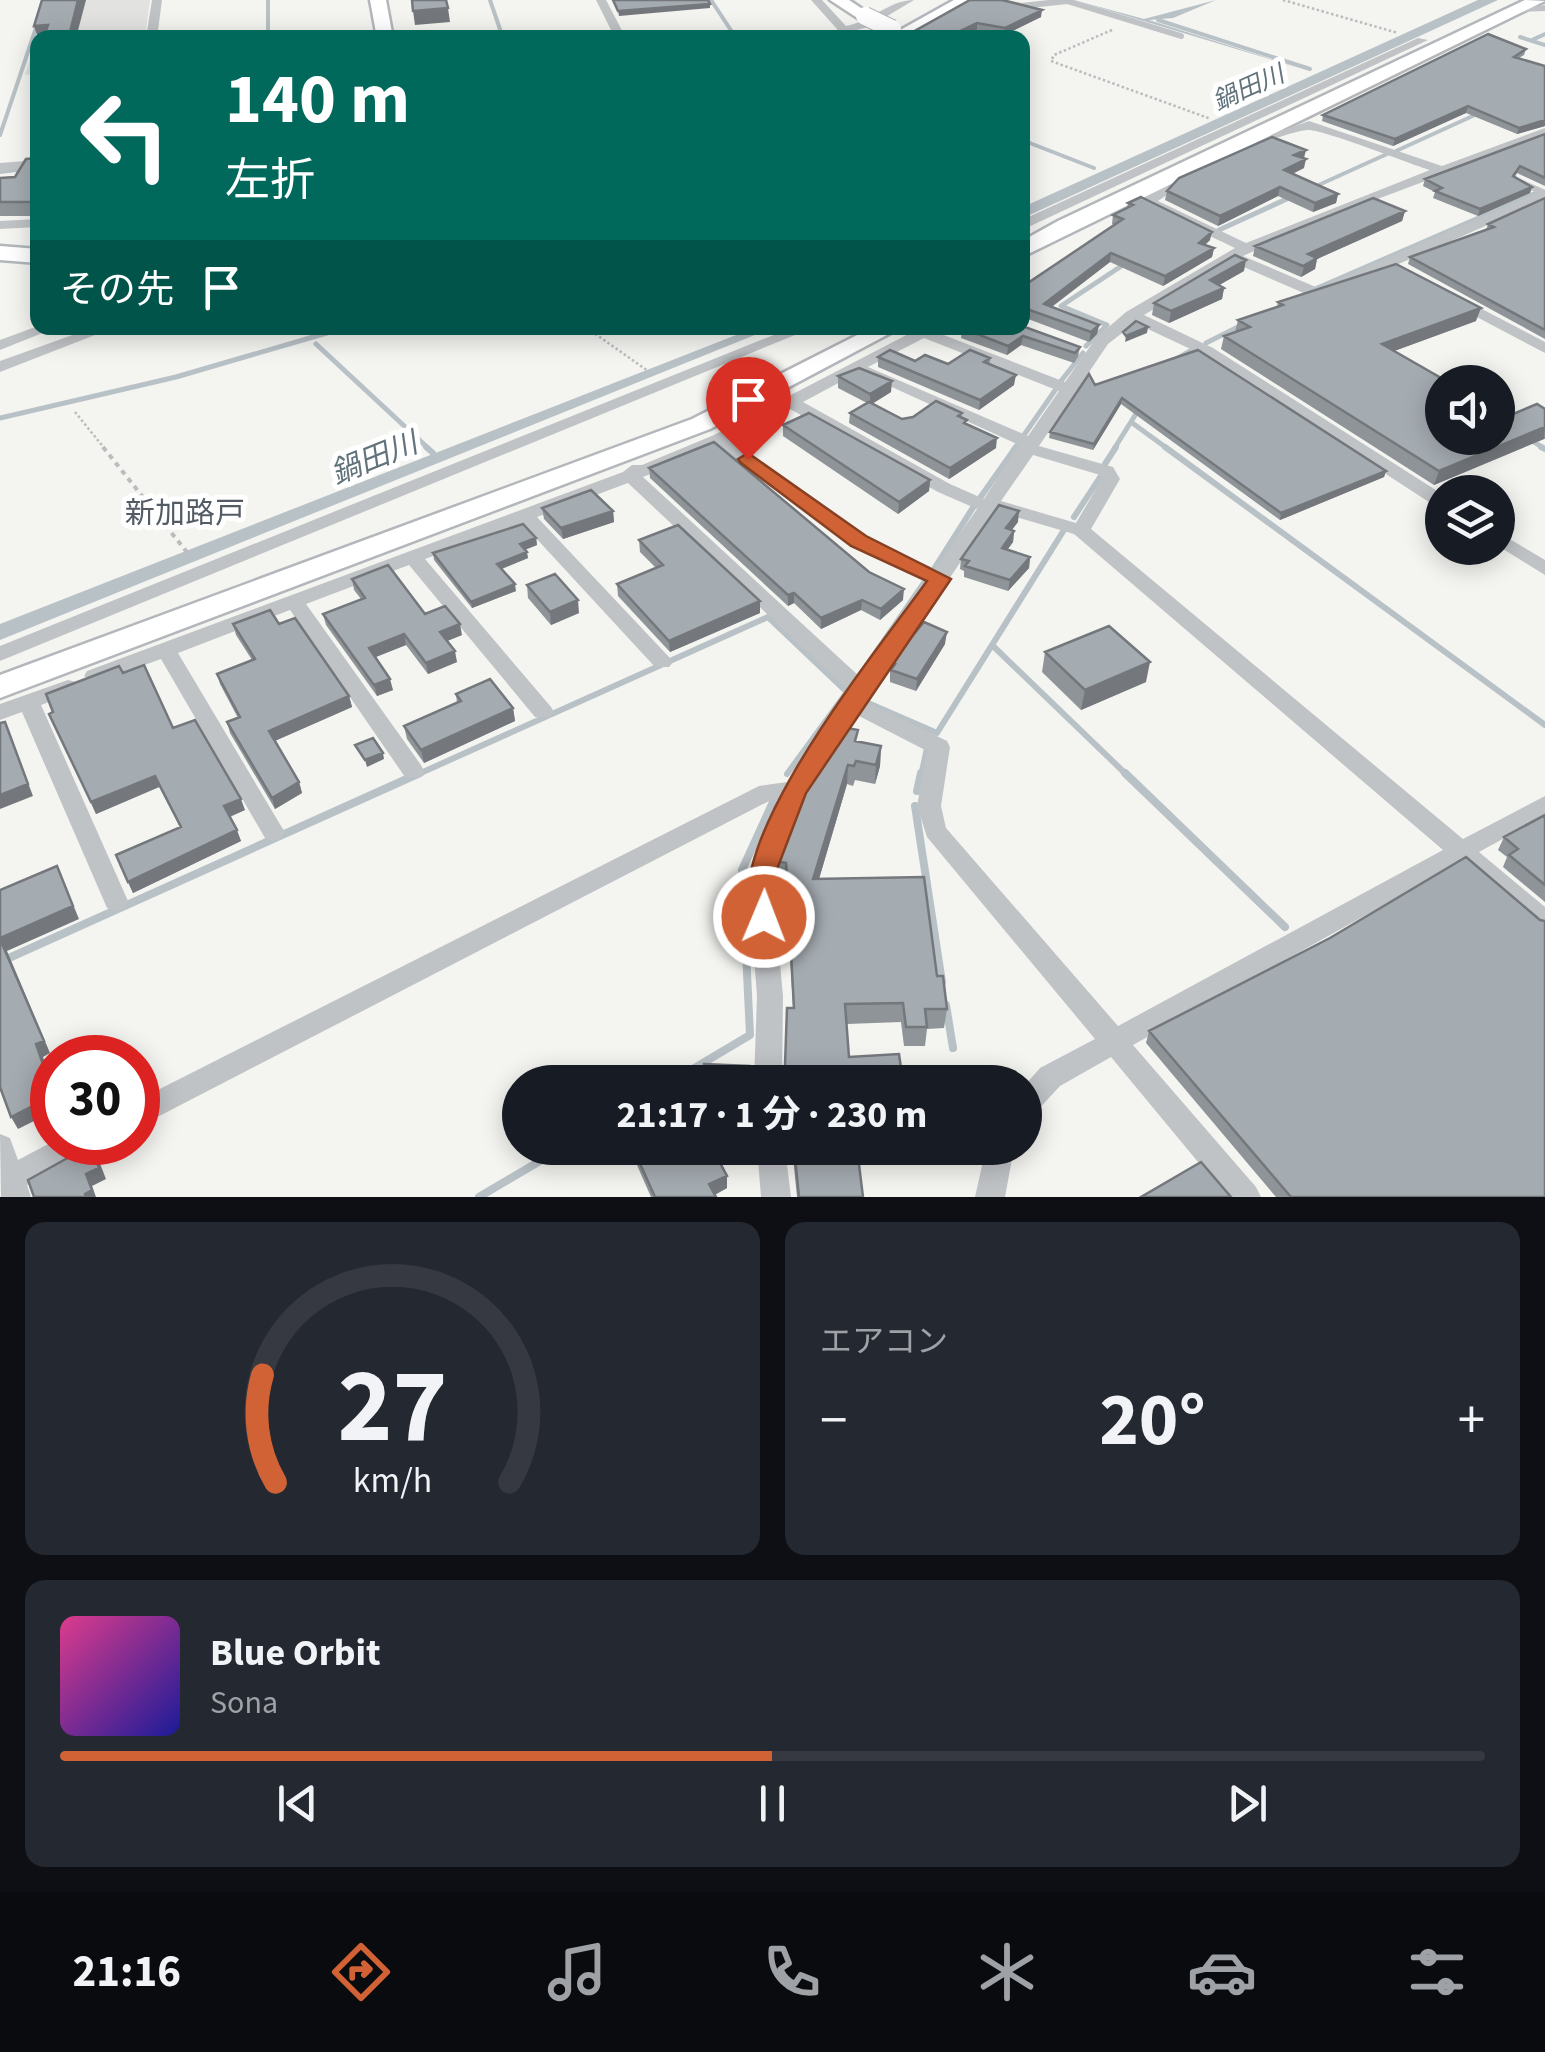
<!DOCTYPE html>
<html lang="ja">
<head>
<meta charset="utf-8">
<style>
  body { margin:0; font-family:"Source Sans 3","Noto Sans JP",sans-serif; background:#242831; color:#f1f3f6; height:100vh; display:flex; flex-direction:column; font-size:38px; white-space:nowrap }
  * { box-sizing:border-box; margin:0 }
  p { font-size:32px; color:#9ea1a6 }
  .icon { flex:none; width:55px; height:55px; fill:none; stroke:currentColor; stroke-width:2; stroke-linecap:round; stroke-linejoin:round }
  .map { position:relative; height:1197px; overflow:hidden }
  .drawer { display:flex; flex-direction:column; gap:25px; padding:25px; background:#0d0f14; flex:1 }
  .drawer>* { flex:none }
  .guide { position:absolute; left:30px; top:30px; width:1000px; height:305px; border-radius:20px; box-shadow:0 5px 25px #0003; background:#00695c; color:#fff; overflow:hidden }
  .controls { position:absolute; left:1425px; top:365px; display:grid; gap:20px }
  .controls a { display:grid; place-items:center; width:90px; height:90px; border-radius:50%; background:#171b24; box-shadow:0 5px 25px #0003; font-size:50px }
  .speed { position:absolute; left:30px; top:1035px; display:flex; gap:20px; font-size:50px; font-weight:700; text-align:center }
  .speed>* { display:grid; place-content:center; width:130px; height:130px; border-radius:50%; background:#171b24; box-shadow:0 5px 25px #0003; line-height:1 }
  .speed .limit { border:15px solid #d22; background:#fff; color:#111 }
  .pin { position:absolute; display:grid; place-items:center; width:85px; height:85px; color:#fff; margin:-102px -42px; border-radius:50% 50% 50% 0; rotate:-45deg; box-shadow:0 0 10px #0007 }
  .pin .icon { rotate:45deg }
  .me { position:absolute; width:110px; margin:-55px; rotate:1deg; stroke-linejoin:round; filter:drop-shadow(0 0 8px #0008) }
  .turn { display:flex; align-items:center; gap:35px; height:210px; padding:0 30px; font-size:45px }
  .turn .icon { width:130px; height:130px; stroke-width:2.5 }
  .turn b { display:block; font-size:70px; line-height:85px }
  .then { display:flex; align-items:center; height:95px; padding:0 30px; background:#0003; gap:20px; font-size:38px }
  .big { font-size:75px; font-weight:700; line-height:1.1 }
  .drawer .widget { flex:1; display:flex; flex-direction:column; justify-content:center; gap:15px; min-width:0; padding:0 35px; border-radius:20px; background:#242831 }
  .drawer .dial { align-items:center; gap:0 }
  .dial svg { height:260px; overflow:visible; fill:none; stroke:#363941; stroke-width:7; stroke-linecap:round; text-anchor:middle }
  .dial text { fill:#f1f3f6; stroke:none }
  .song { display:flex; align-items:center; gap:30px }
  .cover { width:120px; height:120px; border-radius:15px; background:linear-gradient(135deg,hsl(330 70% 55%),hsl(240 70% 35%)) }
  .played { height:10px; border-radius:5px; background:linear-gradient(90deg,#d06235 50%,#363941 50%) }
  .keys { display:flex; justify-content:space-around; direction:ltr }
  .heat { display:flex; justify-content:space-between; align-items:center; font-size:55px; direction:ltr }
  .drawer .tiles { flex:1; display:grid; gap:25px; grid-template-columns:1fr 1fr }
  .widget:last-child { grid-column:span 2 }
  .trip { position:absolute; left:502px; top:1065px; width:540px; height:100px; border-radius:50px; background:#171b24; box-shadow:0 5px 25px #0003; font-weight:700; line-height:100px; text-align:center }
  .tab-bar { display:flex; height:160px; justify-content:space-around; align-items:center; background:#090b0e; color:#9ea1a6 }
  .tab-bar .icon { width:70px; height:70px }
  .tab-bar .selected { color:#d06235 }
  .tab-bar b { font-size:45px; color:#f1f3f6 }
  .map>svg:first-child { display:block }
</style>
</head>
<body>
<div class="map">
<svg width="1545" height="1197" viewBox="0 0 1545 1197">
  <rect width="100%" height="100%" fill="#f4f4f1"/>
  <path fill="#e2e3e1" d="M49,0H150L145,37L38,38L37,73L25,75Z"/>
  <path fill="#b8c1c6" d="M1074,0L1144,19L1216,0L1173,18L1149,20L1306,70Z
    M1478,0H1498L1023,218V207Z
    M754,328H772L0,640V624Z"/>
  <g fill="none" stroke-linecap="round" stroke-linejoin="round">
    <path stroke="#b8c1c6" stroke-width="4" d="M268,0V38
      M490,0L503,38
      M711,0L736,38
      M1158,20L1310,69
      M1520,37L1545,45
      M1532,40L1545,34
      M0,135L37,25
      M1022,140L1094,168
      M1396,151L1477,114
      M0,172L24,169
      M1312,188L1387,154
      M1528,197L1539,192"/>
    <path stroke="#b8c1c6" stroke-width="5" d="M1219,230L1291,197
      M1313,290L1534,194
      M1206,343L1240,326
      M316,344L429,449
      M1086,346L1107,325L1061,306L1126,263
      M1166,365L1192,350
      M1061,381L1083,353
      M0,418L176,377L344,328
      M1131,422L1168,449
      M1024,435L1056,389
      M1529,439L1545,449
      M1014,449L1018,444
      M1114,449L1139,409"/>
    <path stroke="#b8c1c6" stroke-width="6" d="M426,447L433,453
      M1165,447L1545,725
      M1541,447L1545,449
      M1105,464L1116,447
      M980,498L1016,447
      M1074,517L1101,476
      M934,569L974,506
      M992,645L1128,776
      M859,677L926,580
      M868,703L937,733L1064,530
      M414,776L768,617L847,692L787,774
      M921,776L927,748"/>
    <path stroke="#b8c1c6" stroke-width="8" d="M1125,773L1285,927
      M917,791L921,773
      M915,806L942,982
      M0,962L420,773
      M946,1005L953,1048
      M671,1082L750,1035L742,870L773,802
      M479,1197L562,1148"/>
    <defs>
      <path id="secondary" d="M370,0H386L393,38H377Z
        M830,0H849L873,16L859,19Z
        M954,0H974L907,38H886Z
        M1525,0L1545,1L1022,257V241L1058,221Z
        M0,246L38,249V263L0,260Z
        M871,328H900L710,429L0,698V675L692,419Z"/>
    </defs>
    <use href="#secondary" stroke="#b3b7bb" stroke-width="5"/>
    <path stroke="#babcbe" stroke-width="2.5" stroke-dasharray="2.5 2.5" stroke-linecap="butt" d="M1283,0L1398,33
      M1112,30L1054,55L1051,61L1211,119
      M587,328L648,371
      M75,412L105,449"/>
    <path stroke="#babcbe" stroke-width="4" stroke-dasharray="5 5" stroke-linecap="butt" d="M103,447L190,556"/>
    <path stroke="#c0c3c6" stroke-width="6" d="M993,0L1021,6L1067,1L1181,36
      M1522,183L1545,193"/>
    <path fill="#c0c3c6" fill-rule="evenodd" d="M152,0H162L157,38H146Z
      M596,0H606L626,38H615Z
      M811,0H822L846,26C871,21 890,0 914,0L869,27L852,31L857,38H845Z
      M1545,5V11L1520,12L1515,9Z
      M1418,38L1428,40L1022,230V220Z
      M1309,121L1442,166L1545,128V136L1319,221L1243,256L1318,288L1540,192L1545,191V200L1323,297H1313L1232,262L1144,315L1213,348L1442,494V507L1435,506L1201,354L1135,323L1108,344L1039,446L1113,467L1120,479L1091,529L1463,839L1545,796V816L1479,852L1545,907V932L1536,929L1459,863L1133,1045L1256,1187L1261,1197H1227L1111,1057L1060,1086L1035,1113L1025,1117V1085L1040,1068L1095,1039L927,837L917,806L927,751L857,715L805,792L772,877L783,996L782,1082H754L757,996L748,877L779,800H771L138,1127V1100L759,786L787,782L850,692L628,483L537,517L669,657L673,662L669,667H655L522,523L425,559L551,707L554,712L551,717H535L409,565L306,604L421,765L424,771L421,777H405L290,610L178,653L281,826L285,832L281,838L273,841L265,838L161,659L95,683L84,676L87,671L623,472L632,465H642L714,435L920,328H939L936,332L1065,382L1096,338L1126,312L1235,248L1142,204V198L1156,191L1150,181L1152,178H1162L1171,192L1158,201L1246,243L1430,170C1410,164 1322,129 1308,130C1288,131 1268,147 1247,135L1253,131L1284,130ZM924,338L1059,391L1028,436L868,367ZM859,372L1019,445L984,499L950,484L803,402ZM790,409L938,492L977,509L935,569L865,537L732,440ZM718,446L851,545L927,581L860,677L643,477ZM1033,455L1100,475L1102,479L1076,523L1001,501ZM995,511L1074,534L1443,850L1118,1026L946,828L941,806L950,747L947,741L866,702Z
      M38,160V168L0,171V163Z
      M38,219V227L0,229V221Z
      M1459,297L1545,342V353L1454,305L1451,302Z
      M38,326L55,328L0,350V340Z
      M92,328H113L0,372V361Z
      M791,328H812L0,661V646Z
      M1498,532L1545,560V575L1498,546Z
      M68,680L76,682L79,687L76,692L41,705L128,901L125,908L116,911L107,908L104,901L22,712L0,720V704Z
      M0,1134L10,1138L18,1160L52,1142H95L91,1151L27,1185L31,1197H1Z
      M757,1148H785L791,1197H761Z
      M986,1148H1014L1005,1197H975Z"/>
    <use href="#secondary" fill="#fff" fill-rule="evenodd"/>
    <defs>
      <path id="secondary-bridge" d="M865,16L892,29"/>
    </defs>
    <use href="#secondary-bridge" stroke="#b3b7bb" stroke-width="20" stroke-linecap="butt"/>
    <use href="#secondary-bridge" stroke="#fff" stroke-width="18"/>
  </g>
  <path fill="#8e9498" d="M970,0L1041,17L1004,35L977,30L960,38H893L909,34Z
    M1526,49L1524,55L1519,58L1545,66V126L1517,134L1466,113L1393,146L1322,121L1323,115Z
    M1545,134V186L1517,173L1515,177L1532,187L1530,193L1478,216L1433,198L1435,192L1423,186L1425,179Z
    M38,158V216H0V178L15,177Z
    M1304,168L1292,174L1338,194L1336,203L1313,212L1278,196L1218,226L1165,200L1167,191Z
    M1545,198V339L1408,264L1410,257L1486,230L1488,224Z
    M1128,203L1210,240L1205,245L1214,248L1212,257L1163,286L1110,262L1052,307L1099,325L1097,334L1089,342L1023,317L1022,287L1114,225L1112,224L1113,215L1127,208Z
    M1405,211L1402,221L1317,259L1315,269L1301,277L1253,256L1255,246Z
    M1244,271L1219,285L1224,288L1222,299L1169,323L1152,315L1154,303Z
    M1278,302L1476,321L1394,351L1506,417L1545,409V439H1544L1434,485L1221,349L1224,336L1235,332L1238,320L1277,307Z
    M962,328H1022L1080,347L1078,357L1074,363L1021,345L1007,355L961,338Z
    M878,357L948,364L990,358V364L1014,385L979,410L878,367Z
    M838,376L891,392L872,404L902,419L962,413L961,418L967,424L996,448L949,479L849,423L850,413L867,403L838,388Z
    M1095,385L1386,471L1384,477L1280,520L1121,404L1093,450L1049,438L1050,432Z
    M783,425L930,480L929,491L898,514L783,436Z
    M649,468L869,572L903,600L880,620L861,610L821,629L794,603L788,606L650,478Z
    M542,508L613,511L614,522L563,539L544,519Z
    M1018,522L1011,530L1014,531L1013,542L1008,549L1030,557L1029,568L1008,591L964,577V571L960,569L961,559Z
    M536,538L537,545L525,550L528,558L502,569L516,591L472,608L434,560L433,553Z
    M639,540L760,613L670,652L618,596L617,584L656,568L640,552Z
    M352,579L425,614L462,635L447,641L457,662L428,674L406,645L375,657L393,690L377,696L326,625L323,614L361,599L354,590Z
    M527,585L579,613L551,625L528,598Z
    M233,624H279L349,696L352,707L275,741L299,782L302,793L275,809L230,733L227,722L238,718L220,684L217,674L252,660L236,635Z
    M945,644L916,691L890,682V663Z
    M1045,652L1146,682L1081,710L1042,672Z
    M123,673L245,810L230,817L241,841L133,893L116,855L180,827L159,787L96,814L49,714Z
    M456,694L513,708L515,721L424,763L407,739L404,726L457,703Z
    M857,742L881,746L880,766L875,784L855,780L853,786L847,784L819,879L937,976L947,1009L944,1028L927,1029L925,1046H904L901,1022L847,1024L849,1057L903,1082H785L787,1008H793L786,883L777,881V861Z
    M1545,815V902L1503,867L1507,857L1498,850L1504,837Z
    M1540,920L1545,1197H1276L1146,1043L1149,1031Z
    M632,1148H633L727,1188L715,1195L716,1197H651L633,1156Z
    M792,1148H857L863,1197H797Z"/>
  <path fill="#74787c" d="M78,0H86L76,38H38L34,26Z
    M710,4V8L619,16L618,11Z
    M448,8L450,22L415,25L413,11Z
    M1042,10L1041,17L1004,35L1005,28Z
    M977,23V30L960,38H952V35Z
    M1468,106L1466,113L1393,146L1395,139Z
    M1545,120V126L1517,134L1519,128Z
    M1306,150L1304,158L1294,155Z
    M1306,159L1304,168L1282,179L1284,170Z
    M1280,187L1278,196L1218,226L1220,216Z
    M1532,187L1530,193L1478,216L1480,209Z
    M1338,194L1336,203L1313,212L1315,203Z
    M1405,211L1402,221L1317,259L1315,269L1301,277L1308,254Z
    M1212,232L1210,240L1197,252L1199,243Z
    M1214,248L1212,257L1163,286L1165,276Z
    M1111,253L1110,262L1043,313L1044,304Z
    M1246,260L1244,271L1207,292L1210,280Z
    M1224,288L1222,299L1169,323L1171,311Z
    M1481,308L1476,321L1378,357L1382,344Z
    M1099,325L1097,334L1089,342L1091,332Z
    M1148,327L1147,333L1125,342L1126,336Z
    M1023,336L1021,345L1007,355L1008,346Z
    M1016,375L1014,385L979,410L980,400Z
    M892,381L891,392L870,405V394Z
    M1122,398L1121,404L1093,450L1094,444Z
    M1545,427L1544,439L1434,485L1439,471Z
    M997,438L996,448L949,479L950,468Z
    M1386,471L1384,477L1280,520L1281,513Z
    M930,480L929,491L898,514L899,502Z
    M613,511L614,522L563,539L561,528Z
    M1019,511L1018,522L1005,539L1006,528Z
    M1014,531L1013,542L1001,558L1002,548Z
    M536,538L537,545L521,551L520,544Z
    M527,552L528,558L498,570L497,564Z
    M1030,557L1029,568L1008,591L1010,580Z
    M515,584L516,591L472,608L471,602Z
    M904,589L903,600L880,620L881,609Z
    M794,593V603L788,606V595Z
    M578,600L579,613L551,625L550,612Z
    M862,600L861,610L821,629V618Z
    M760,601V613L670,652L669,641Z
    M460,624L462,635L442,643L440,632Z
    M947,632L945,644L916,691L917,679Z
    M404,634L406,645L371,659L369,648Z
    M455,651L457,662L428,674L426,663Z
    M1150,662L1146,682L1081,710L1085,690Z
    M390,679L393,690L377,696L374,685Z
    M349,696L352,707L272,742L269,731Z
    M513,708L515,721L424,763L421,750Z
    M5,722L33,796L0,809V795Z
    M881,746L880,766L875,784L876,765Z
    M383,753L384,759L367,767L365,760Z
    M848,765L847,784L813,899V879Z
    M155,776L159,787L96,814L91,802Z
    M299,782L302,793L275,809L272,798Z
    M241,799L245,810L228,817L224,806Z
    M237,830L241,841L133,893L128,882Z
    M57,866L79,919L7,951L50,1053L43,1057L52,1084V1090L0,938Z
    M52,1096V1112L18,1129L11,1117Z
    M91,1145L97,1156L106,1179L92,1186L96,1197H86L85,1194L86,1174Z
    M727,1176V1188L710,1197L709,1184Z"/>
  <path fill="#a5acb1" stroke="#74787c" stroke-width="2.5" d="M42,0H78L70,32L45,34L48,25L34,26Z
    M412,0H446L448,8L413,11Z
    M613,0H708L710,4L618,11Z
    M970,0H1002L1042,10L1005,28L977,23L952,35L944,33L936,38H893L909,34Z
    M1488,34L1526,49L1514,57L1545,66V120L1519,128L1468,106L1395,139L1323,115Z
    M1545,134V178L1520,166L1513,176L1532,187L1480,209L1435,191L1442,188L1425,179Z
    M1272,137L1306,150L1294,155L1306,159L1284,170L1338,194L1315,203L1280,187L1220,216L1167,191L1179,178Z
    M38,158V200L36,202H0V178L15,177L26,159Z
    M1141,197L1212,232L1199,243L1214,248L1165,276L1111,253L1044,304L1099,325L1091,332L1024,308L1022,310V287L1123,219L1113,215L1133,205L1128,203Z
    M1373,198L1405,211L1308,254L1317,258L1303,266L1255,246Z
    M1545,198V330L1410,257L1494,227L1488,224Z
    M1235,255L1246,260L1210,280L1224,288L1171,311L1154,303Z
    M1396,264L1481,308L1382,344L1448,382H1442V438H1498V411L1506,417L1537,404L1545,409V427L1439,471L1224,336L1250,327L1238,320L1283,305L1278,302Z
    M1136,321L1148,327L1126,336L1123,332Z
    M1022,326L1080,347L1075,353L1023,336L1008,346L962,328H1022Z
    M890,350L915,361L925,355L948,364L970,350L990,358L984,362L1016,375L980,400L878,357Z
    M1198,350L1386,471L1281,513L1122,398L1094,444L1050,432L1089,374L1095,385Z
    M859,368L892,381L870,394L838,376Z
    M936,401L962,413L958,416L967,420L964,423L997,438L950,468L850,413L869,402L902,419L913,417Z
    M809,413L930,480L899,502L783,425Z
    M714,442L869,572L904,589L881,609L862,600L821,618L794,593L788,595L649,468Z
    M591,490L613,511L561,528L542,508Z
    M999,505L1019,511L1006,528L1014,531L1002,548L1030,557L1010,580L965,566L969,561L961,559Z
    M523,524L536,538L520,544L527,552L497,564L515,584L471,602L433,553Z
    M678,525L760,601L669,641L617,584L663,565L639,540Z
    M388,565L425,614L445,606L460,624L440,632L455,651L426,663L404,634L369,648L390,679L374,685L323,614L365,598L352,579Z
    M555,574L578,600L550,612L527,585Z
    M270,610L279,624L295,618L349,696L269,731L299,782L272,798L227,722L240,717L217,674L255,659L233,624Z
    M924,622L947,632L917,679L891,670L895,664L890,663Z
    M1109,626L1150,662L1085,690L1045,652Z
    M144,665L173,728L195,720L241,799L224,806L237,830L128,882L116,855L181,827L155,776L91,802L49,714L53,712L46,694L119,666L123,673Z
    M490,679L513,708L421,750L404,726L461,701L456,694Z
    M5,722L28,784L0,795V723Z
    M841,727L858,730L855,741L881,746L876,765L856,761L854,766L848,765L813,879L924,877L937,976H943L947,1009H925L927,1027H906L903,1003L845,1004L849,1057L899,1054L903,1082H787L785,1065L787,1008H794L786,863L777,861L781,844L809,774L819,760L824,761Z
    M373,738L383,753L365,760L355,745Z
    M1545,815V885L1509,855L1518,849L1504,837Z
    M1466,857L1540,920L1545,921V1197H1291L1149,1031L1330,938Z
    M57,866L73,906L0,938V890Z
    M0,939L44,1041L36,1044L52,1090V1096L11,1117L0,1087Z
    M704,1064L750,1066L758,1073L757,1082H702Z
    M91,1145L99,1168L86,1174L92,1190L85,1194L86,1197H34L28,1180Z
    M633,1148H712L727,1176L709,1184L716,1197H655Z
    M794,1148H857L863,1197H799Z
    M1201,1162L1231,1197H1141Z"/>
  <path fill="#d06235" stroke="#874022" stroke-width="2.5" d="M748,453L866,536L951,579L806,793L774,877L778,917L774,925H754C714,848 881,646 927,581L851,546L741,463L738,459Z"/>
  <g text-anchor="middle" stroke-width="10" stroke-linejoin="round" paint-order="stroke">
    <g font-size="25" font-style="italic" fill="#62737c" stroke="#fff">
      <text transform="translate(1248 87) rotate(-24)" y="9">鍋田川</text>
    </g>
    <g font-size="30" font-style="italic" fill="#62737c" stroke="#fff">
      <text transform="translate(374 458) rotate(-22)" y="10">鍋田川</text>
    </g>
    <g font-size="30" fill="#535c65" stroke="#fff">
      <text x="185" y="523">新加路戸</text>
    </g>
  </g>
</svg>
<div class="controls">
<a><svg class="icon" aria-label="sound" viewBox="0 0 24 24"><path d="M4 9h4l5-4v14l-5-4H4zM17 9q2 3 0 6"/></svg></a>
<a><svg class="icon" aria-label="layers" viewBox="0 0 24 24"><path d="M12 4l9 5-9 5-9-5zM3 14l9 5 9-5"/></svg></a>
</div>
<div class="speed"><div class="limit">30</div></div>
<div class="pin" style="left:748px;top:459px;background:#d93025"><svg class="icon" aria-label="arrive" viewBox="0 0 24 24"><path d="M6 21V4h12l-3 4 3 4H6"/></svg></div>
<svg class="me" style="left:764px;top:917px" viewBox="-20 -20 40 40"><circle r="17" fill="#d06235" stroke="#fff" stroke-width="3"/><path d="M0-11L8 9 0 5-8 9z" fill="#fff"/></svg>
<div class="trip">21:17 · 1 分 · 230 m</div>
<div class="guide">
<div class="turn"><svg class="icon" aria-label="left" viewBox="0 0 24 24"><path d="M17 20v-9H6M10 6l-5 5 5 5"/></svg><div><b>140 m</b>左折</div></div>
<div class="then">その先<svg class="icon" aria-label="arrive" viewBox="0 0 24 24"><path d="M6 21V4h12l-3 4 3 4H6"/></svg></div>
</div>
</div>
<section class="drawer">
<div class="tiles">
<div class="widget dial"><svg viewBox="0 0 100 80">
<path d="M14 69A42 42 0 1 1 86 69"/>
<path d="M14 69A42 42 0 0 1 10 36" stroke="#d06235"/>
<text x="50" y="56" font-size="32" font-weight="700">27</text>
<text x="50" y="72" font-size="11">km/h</text>
</svg></div>
<div class="widget"><p>エアコン</p>
<div class="heat"><a>−</a><b class="big">20°</b><a>+</a></div>
</div>
<div class="widget">
<div class="song"><i class="cover"></i><div><b>Blue Orbit</b><p>Sona</p></div></div>
<div class="played"></div>
<div class="keys"><svg class="icon" aria-label="previous" viewBox="0 0 24 24"><path d="M18 5L8 12l10 7zM5 5v14"/></svg><svg class="icon" aria-label="pause" viewBox="0 0 24 24"><path d="M8 5v14M16 5v14"/></svg><svg class="icon" aria-label="next" viewBox="0 0 24 24"><path d="M6 5l10 7-10 7zM19 5v14"/></svg></div>
</div>
</div>
</section>
<nav class="tab-bar">
<b>21:16</b>
<svg class="icon selected" aria-label="directions" viewBox="0 0 24 24"><path d="M12 3l9 9-9 9-9-9zM9 14v-3h6M13 9l2 2-2 2"/></svg>
<svg class="icon" aria-label="music" viewBox="0 0 24 24"><path d="M9 18V5l10-2v13"/><circle cx="6" cy="18" r="3"/><circle cx="16" cy="16" r="3"/></svg>
<svg class="icon" aria-label="phone" viewBox="0 0 24 24"><path d="M5 4h4l2 5-3 2q2 4 5 5l2-3 5 2v4C11 20 4 13 5 4z"/></svg>
<svg class="icon" aria-label="climate" viewBox="0 0 24 24"><path d="M12 3v18M4 7l16 10M4 17L20 7"/></svg>
<svg class="icon" aria-label="car" viewBox="0 0 24 24"><path d="M5 17H2v-5l4-1 3-4h7l3 4 3 1v5h-3M9 17h6M6 11h13"/><circle cx="7" cy="17" r="2"/><circle cx="17" cy="17" r="2"/></svg>
<svg class="icon" aria-label="filters" viewBox="0 0 24 24"><path d="M4 7h16M4 17h16"/><circle cx="9" cy="7" r="2"/><circle cx="15" cy="17" r="2"/></svg>
</nav>
</body>
</html>
